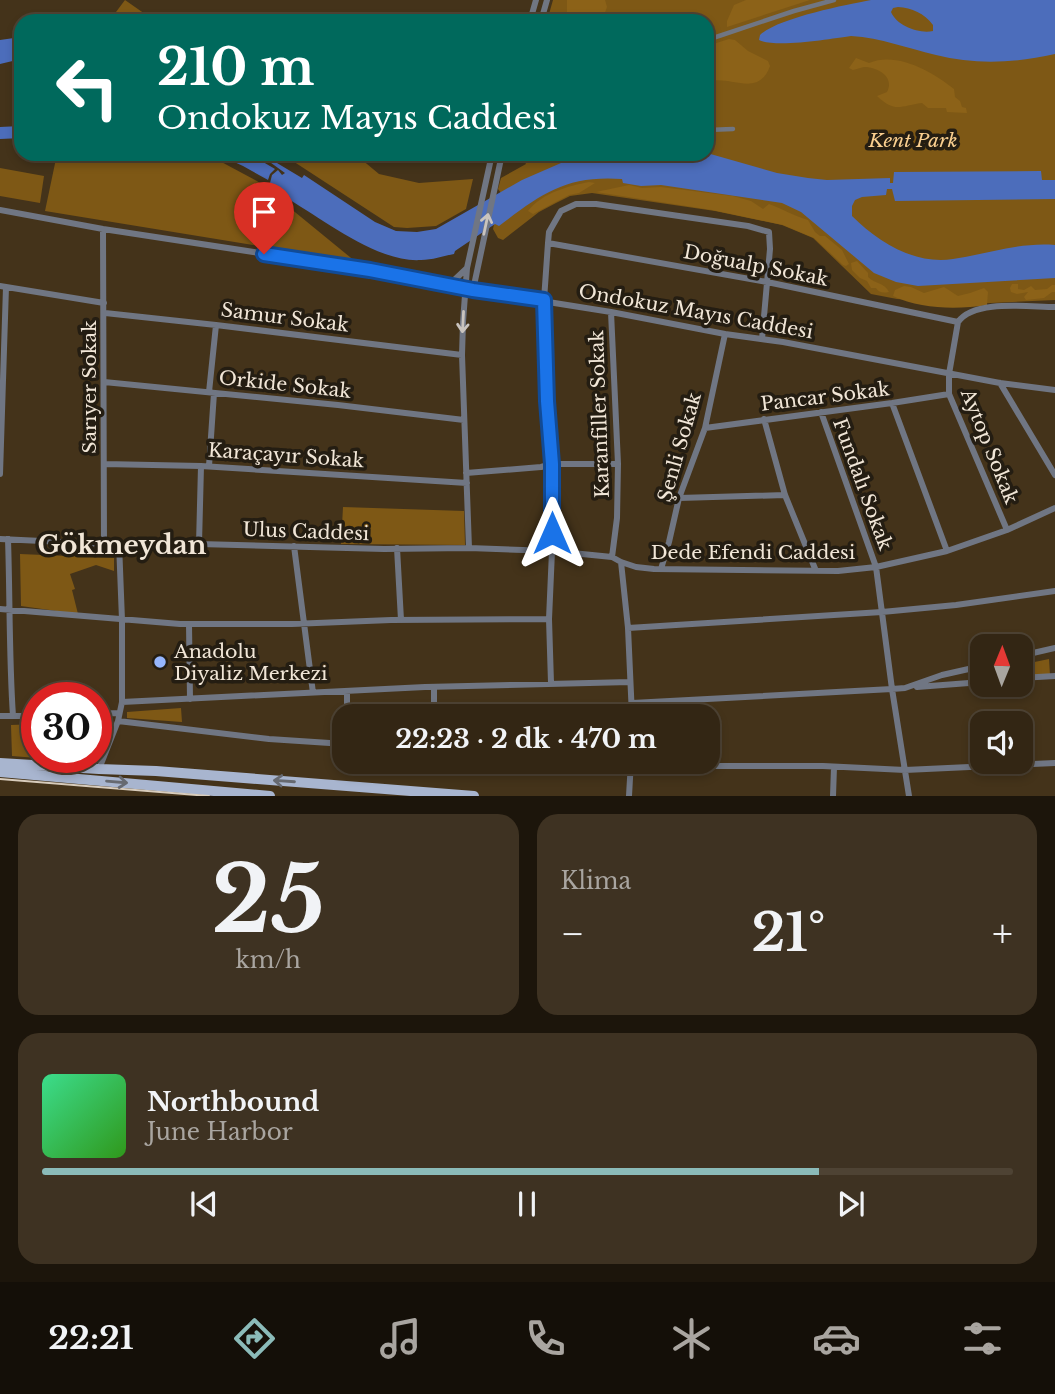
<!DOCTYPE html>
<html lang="tr">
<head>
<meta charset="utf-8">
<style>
  body { margin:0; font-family:"Libre Baskerville",serif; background:#3e3222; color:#f1f3f6; height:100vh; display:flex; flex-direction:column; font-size:26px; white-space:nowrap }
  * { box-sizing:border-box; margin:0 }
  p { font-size:23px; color:#a9a5a0 }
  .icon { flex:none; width:38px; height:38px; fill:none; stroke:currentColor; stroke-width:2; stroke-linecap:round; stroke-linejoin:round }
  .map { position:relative; height:796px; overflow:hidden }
  .sheet { display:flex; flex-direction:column; gap:18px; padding:18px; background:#1c150b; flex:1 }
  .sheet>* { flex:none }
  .hud { position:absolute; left:14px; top:14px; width:700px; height:147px; border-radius:21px; box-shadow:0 4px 10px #0003,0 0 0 2px #4e4334; background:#00695c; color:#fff; overflow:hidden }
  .needle { width:46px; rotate:1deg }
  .controls { position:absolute; left:970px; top:634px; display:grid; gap:14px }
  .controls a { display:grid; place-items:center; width:63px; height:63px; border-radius:14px; background:#332614; box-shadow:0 4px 10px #0003,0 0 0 2px #4e4334; font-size:35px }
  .speed { position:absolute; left:21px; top:682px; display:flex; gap:14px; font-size:35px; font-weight:700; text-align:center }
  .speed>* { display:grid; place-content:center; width:91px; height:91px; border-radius:50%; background:#332614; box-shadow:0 4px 10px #0003,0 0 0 2px #4e4334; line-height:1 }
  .speed .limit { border:10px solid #d22; background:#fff; color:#111 }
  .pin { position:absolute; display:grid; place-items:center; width:60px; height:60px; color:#fff; margin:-72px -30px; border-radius:50% 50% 50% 0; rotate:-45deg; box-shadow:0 0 7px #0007 }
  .pin .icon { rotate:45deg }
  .me { position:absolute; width:77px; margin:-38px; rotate:0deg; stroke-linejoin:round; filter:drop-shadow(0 0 5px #0008) }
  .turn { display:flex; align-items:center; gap:24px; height:147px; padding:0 28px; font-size:32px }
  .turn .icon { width:91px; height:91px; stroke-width:2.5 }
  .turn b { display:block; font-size:49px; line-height:60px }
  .big { font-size:52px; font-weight:700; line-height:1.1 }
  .sheet .widget { flex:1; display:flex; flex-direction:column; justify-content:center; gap:10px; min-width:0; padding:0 24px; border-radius:21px; background:#3e3222 }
  .sheet .dial { align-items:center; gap:0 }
  .dial b { font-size:91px; line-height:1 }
  .song { display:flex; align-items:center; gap:21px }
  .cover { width:84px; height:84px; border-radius:10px; background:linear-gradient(135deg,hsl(150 70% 55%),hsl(110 70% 35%)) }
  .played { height:7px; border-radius:4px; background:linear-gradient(90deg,#8bbbb9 80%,#4e4334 80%) }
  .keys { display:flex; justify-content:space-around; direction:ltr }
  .heat { display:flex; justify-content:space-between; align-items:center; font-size:38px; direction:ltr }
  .sheet .tiles { flex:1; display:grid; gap:18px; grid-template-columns:1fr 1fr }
  .widget:last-child { grid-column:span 2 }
  .trip { position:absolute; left:332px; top:704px; width:388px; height:70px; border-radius:21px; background:#332614; box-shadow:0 4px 10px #0003,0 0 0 2px #4e4334; font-weight:700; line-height:70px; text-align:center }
  .dock { display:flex; height:112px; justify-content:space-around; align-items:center; background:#140f08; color:#a9a5a0 }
  .dock .icon { width:49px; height:49px }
  .dock .current { color:#8bbbb9 }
  .dock b { font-size:32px; color:#f1f3f6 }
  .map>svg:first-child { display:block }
</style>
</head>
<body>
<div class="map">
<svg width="1055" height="796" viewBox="0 0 1055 796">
  <rect width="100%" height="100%" fill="#44331a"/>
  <path fill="#7e5815" d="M125,0L155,21H111L113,16Z
    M553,0H1055V300L970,304L897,299L871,294L813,238L782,225L715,211L592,193L570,196L556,203L539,212L503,240L498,238L493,229L501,193L498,189L501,178L526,164L521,154H707V21H547Z
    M57,154H197L214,158L257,181L356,262L45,211Z
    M282,154H355L379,174L419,183L473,179L466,209L436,226L407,228L394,227Z
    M0,168L44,176L40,203L0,196Z
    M343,507L464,511L465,545L341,544Z
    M20,554L114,558V571L96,565L70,574L75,589L72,590L78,614L21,606Z
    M1049,659L1050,675L1020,677V665Z
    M181,708L182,722L127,718V712Z
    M37,724V758L12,756L11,725Z"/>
  <path fill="#8c6218" d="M567,0H605L607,7L602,21L593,19L591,21H561L567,17Z
    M746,0H810L727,27V21L734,5Z
    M729,39L735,40L748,51L768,61L770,66C758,99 730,74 707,82V46Z
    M856,58L869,63C897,51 933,72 954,89L955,97L960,101L962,107L966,108L967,113L947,112L946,108H928L922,103C900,106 895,113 877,96L887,92C895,77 878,67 864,67C860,68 857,69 853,70L849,68Z
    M589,182L595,183L579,193L569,195L533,214L528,211C542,193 568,186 589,182Z
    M629,185L642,188L661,187L733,196L751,201L763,209L769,204C783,209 794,216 808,220L815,232L820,236H825L842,250L849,264L846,266L843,265L814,238L783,225L712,210L596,192Z
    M857,261L868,273V277C875,284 884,282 889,292C883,293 879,293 876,288H871L867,281L860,278L852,270L851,263Z
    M1012,284H1018V289L1024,290L1031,286L1035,290L1047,289L1052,285H1055V292H1052L1044,298L1026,300L1024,297L1028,292L1017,294L1011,292L1010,288Z
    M904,286L911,287L924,293L944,287L958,296L970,293L984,288L988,292L987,305C956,310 921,309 893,296L895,290Z"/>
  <path fill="#4c6dbb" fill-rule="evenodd" d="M871,0H1055V54C1016,63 975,65 936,55C906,48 882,38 851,36C830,39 776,48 759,40L760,35C778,18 845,5 871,0ZM898,7C912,8 924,13 933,25V31C919,34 897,26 891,12L893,8Z
    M21,37V59L0,64V40Z
    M707,153L777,173L808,178L827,180L890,178V183H893L894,172L1041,171L1042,180H1055V199L895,201L892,189H887L886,195L862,197L855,200L852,206V216C878,242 915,265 953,259C987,254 1020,242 1055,245V278L918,286L896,282L874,273L801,212L782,203L661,185L641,186L623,183L622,179C566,175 541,194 499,226L495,224L455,251L454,254C443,256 432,260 421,260C379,263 325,221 290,200L289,196L270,183L272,175L278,170L282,175L285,173L267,160V157L302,178L304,175L375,222L396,231L417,232L436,229L522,180L561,163L592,154Z
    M217,154H261L258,159L275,169L270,174L268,180L243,166Z"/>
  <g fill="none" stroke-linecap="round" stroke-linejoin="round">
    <path stroke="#4c6dbb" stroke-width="12" d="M0,133L21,132"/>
    <path stroke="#707683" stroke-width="4.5" d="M707,40L794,11L834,0
      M707,130L733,129
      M501,156L524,157L528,154"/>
    <path stroke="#707683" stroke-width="6" d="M530,21L536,0
      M541,21L547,0
      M0,210L103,229L371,270L466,289L611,312L725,334L783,342L1000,383L1055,390
      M103,229L104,544
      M548,243L767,282L958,322
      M467,268L463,322L462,355L469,548
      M449,285L467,268L492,154
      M0,286L104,303
      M473,290L502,154
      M611,312L618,464L617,518L612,557
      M105,313L216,325L462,355
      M104,382L338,405L464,420
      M1000,383L1055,475
      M209,392L216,325
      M892,403L947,551
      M821,412L876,567L892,689L909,796
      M764,419L785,495L816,571
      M705,428L892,403L949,394
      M104,464L201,466L467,483
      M209,466L214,393
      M466,473L541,467L552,464H618
      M0,474L6,287
      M679,498L785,495
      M1007,530L949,394V374L958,322C974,299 1029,307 1055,307
      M0,539L104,544H199L384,549L469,548L552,551L612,557L621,562L636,567L654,569L838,571L876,567L947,551L1007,530L1055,508
      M8,539C10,598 9,658 13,716
      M199,544L201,466
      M294,546L313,693
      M397,548L401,620
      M621,562L628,628L632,716
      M661,569L669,542L679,498L705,428L725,334
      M0,609L180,624H292L391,620L549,619
      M189,624L190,699
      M628,628L882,612L956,605L1055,591
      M1020,656L1055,648
      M1020,678L1055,676
      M551,683L549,619L552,551V464L547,401L544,300L548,243L549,232L561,211L576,204H596L748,226L769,232L770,249L762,339
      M917,687L982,682
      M347,692V716
      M122,702L425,687L630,682
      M632,703L892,689L905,688L942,675L982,666
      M96,714L119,713
      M0,716H37
      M434,716V687
      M118,721L269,739L345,744
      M569,761L631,766H823L905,770L1055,763
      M99,769L118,721L122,702V620L119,543
      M629,796L631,761
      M833,796L834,767"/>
    <path stroke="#a8b5cf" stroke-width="10" d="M0,763L99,769L156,771L474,796
      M0,772L270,796"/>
    <path stroke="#d8ccbc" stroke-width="2" d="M0,779L209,796"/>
  </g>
  <defs><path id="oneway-shaft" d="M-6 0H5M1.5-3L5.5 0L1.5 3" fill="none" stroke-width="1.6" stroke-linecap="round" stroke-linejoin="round" transform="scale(1.75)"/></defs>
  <g stroke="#cac4be">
    <use href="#oneway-shaft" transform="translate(486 224) rotate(-78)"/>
    <use href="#oneway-shaft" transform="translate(463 322) rotate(93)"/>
  </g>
  <g stroke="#666970">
    <use href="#oneway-shaft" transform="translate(284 781) rotate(-176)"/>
    <use href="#oneway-shaft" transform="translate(117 782) rotate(5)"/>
  </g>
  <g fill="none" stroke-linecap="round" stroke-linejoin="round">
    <defs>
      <path id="route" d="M264,254L370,270L473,290L544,300L547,401L552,464V533"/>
    </defs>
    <use href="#route" stroke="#114b97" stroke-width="18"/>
    <use href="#route" stroke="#1a73e8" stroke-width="12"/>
  </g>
  <circle fill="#96b6fd" stroke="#241d12" stroke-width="2.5" cx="160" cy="662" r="7"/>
  <g text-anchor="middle" stroke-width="7" stroke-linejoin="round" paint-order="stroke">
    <g font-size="19" font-style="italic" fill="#facf8f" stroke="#241d12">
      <text x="913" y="147">Kent Park</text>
    </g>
    <g font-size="19" fill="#f1e6d7" stroke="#241d12">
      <text transform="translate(756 265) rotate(11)" y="7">Doğualp Sokak</text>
      <text transform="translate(696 311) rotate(10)" y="7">Ondokuz Mayıs Caddesi</text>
      <text transform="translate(285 317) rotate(7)" y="7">Samur Sokak</text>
      <text transform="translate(285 384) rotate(6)" y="7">Orkide Sokak</text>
      <text transform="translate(89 387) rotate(-90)" y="7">Sarıyer Sokak</text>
      <text transform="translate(825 396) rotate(-7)" y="7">Pancar Sokak</text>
      <text transform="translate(599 414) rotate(-92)" y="7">Karanfiller Sokak</text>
      <text transform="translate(990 446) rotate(68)" y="7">Aytop Sokak</text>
      <text transform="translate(679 447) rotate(-74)" y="7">Şenli Sokak</text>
      <text transform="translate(286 455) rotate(4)" y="7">Karaçayır Sokak</text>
      <text transform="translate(863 484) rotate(70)" y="7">Fundalı Sokak</text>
      <text transform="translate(306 531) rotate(2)" y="7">Ulus Caddesi</text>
      <text x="753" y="559">Dede Efendi Caddesi</text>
    </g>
    <g font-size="19" fill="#f1e6d7" stroke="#241d12" text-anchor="start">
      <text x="174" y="658">Anadolu<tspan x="174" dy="22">Diyaliz Merkezi</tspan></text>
    </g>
    <g font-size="26" font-weight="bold" fill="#f1e6d7" stroke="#241d12">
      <text x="122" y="554">Gökmeydan</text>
    </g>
  </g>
</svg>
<div class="controls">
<a><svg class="needle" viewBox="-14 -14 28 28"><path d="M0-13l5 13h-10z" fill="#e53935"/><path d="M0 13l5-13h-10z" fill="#a9a5a0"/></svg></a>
<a><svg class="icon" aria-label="sound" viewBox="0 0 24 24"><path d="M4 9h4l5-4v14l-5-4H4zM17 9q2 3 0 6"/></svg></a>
</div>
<div class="speed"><div class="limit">30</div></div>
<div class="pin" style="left:264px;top:254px;background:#d93025"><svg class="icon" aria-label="arrive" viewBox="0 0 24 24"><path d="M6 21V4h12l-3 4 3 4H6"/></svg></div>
<svg class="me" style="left:552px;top:533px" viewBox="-20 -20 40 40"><path d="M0-17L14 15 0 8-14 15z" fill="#1a73e8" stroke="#fff" stroke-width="4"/></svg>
<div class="trip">22:23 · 2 dk · 470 m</div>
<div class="hud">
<div class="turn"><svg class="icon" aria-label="left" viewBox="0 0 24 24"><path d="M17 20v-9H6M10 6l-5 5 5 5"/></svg><div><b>210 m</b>Ondokuz Mayıs Caddesi</div></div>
</div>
</div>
<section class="sheet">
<div class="tiles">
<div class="widget dial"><b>25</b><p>km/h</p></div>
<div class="widget"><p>Klima</p>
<div class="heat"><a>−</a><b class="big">21°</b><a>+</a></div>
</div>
<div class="widget">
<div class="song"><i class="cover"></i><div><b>Northbound</b><p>June Harbor</p></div></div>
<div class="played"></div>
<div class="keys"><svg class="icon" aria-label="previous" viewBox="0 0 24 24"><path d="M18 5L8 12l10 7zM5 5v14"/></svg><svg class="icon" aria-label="pause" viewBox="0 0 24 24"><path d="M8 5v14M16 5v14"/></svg><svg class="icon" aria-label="next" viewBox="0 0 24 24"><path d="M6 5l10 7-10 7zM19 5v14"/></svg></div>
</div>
</div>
</section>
<nav class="dock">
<b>22:21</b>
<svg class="icon current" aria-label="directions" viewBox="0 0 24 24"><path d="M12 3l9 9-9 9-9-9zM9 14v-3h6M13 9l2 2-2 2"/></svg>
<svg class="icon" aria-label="music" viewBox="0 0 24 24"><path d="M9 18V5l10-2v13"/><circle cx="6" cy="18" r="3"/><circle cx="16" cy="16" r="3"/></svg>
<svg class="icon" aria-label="phone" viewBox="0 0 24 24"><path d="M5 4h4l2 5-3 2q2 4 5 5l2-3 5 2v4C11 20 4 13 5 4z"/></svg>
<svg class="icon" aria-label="climate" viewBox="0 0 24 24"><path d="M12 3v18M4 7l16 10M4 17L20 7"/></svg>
<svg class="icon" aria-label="car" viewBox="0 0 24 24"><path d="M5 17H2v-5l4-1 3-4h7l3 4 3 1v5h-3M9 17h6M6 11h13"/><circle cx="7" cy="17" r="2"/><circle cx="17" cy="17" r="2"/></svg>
<svg class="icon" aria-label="filters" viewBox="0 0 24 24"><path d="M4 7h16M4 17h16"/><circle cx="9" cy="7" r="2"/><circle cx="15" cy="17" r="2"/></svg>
</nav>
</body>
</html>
